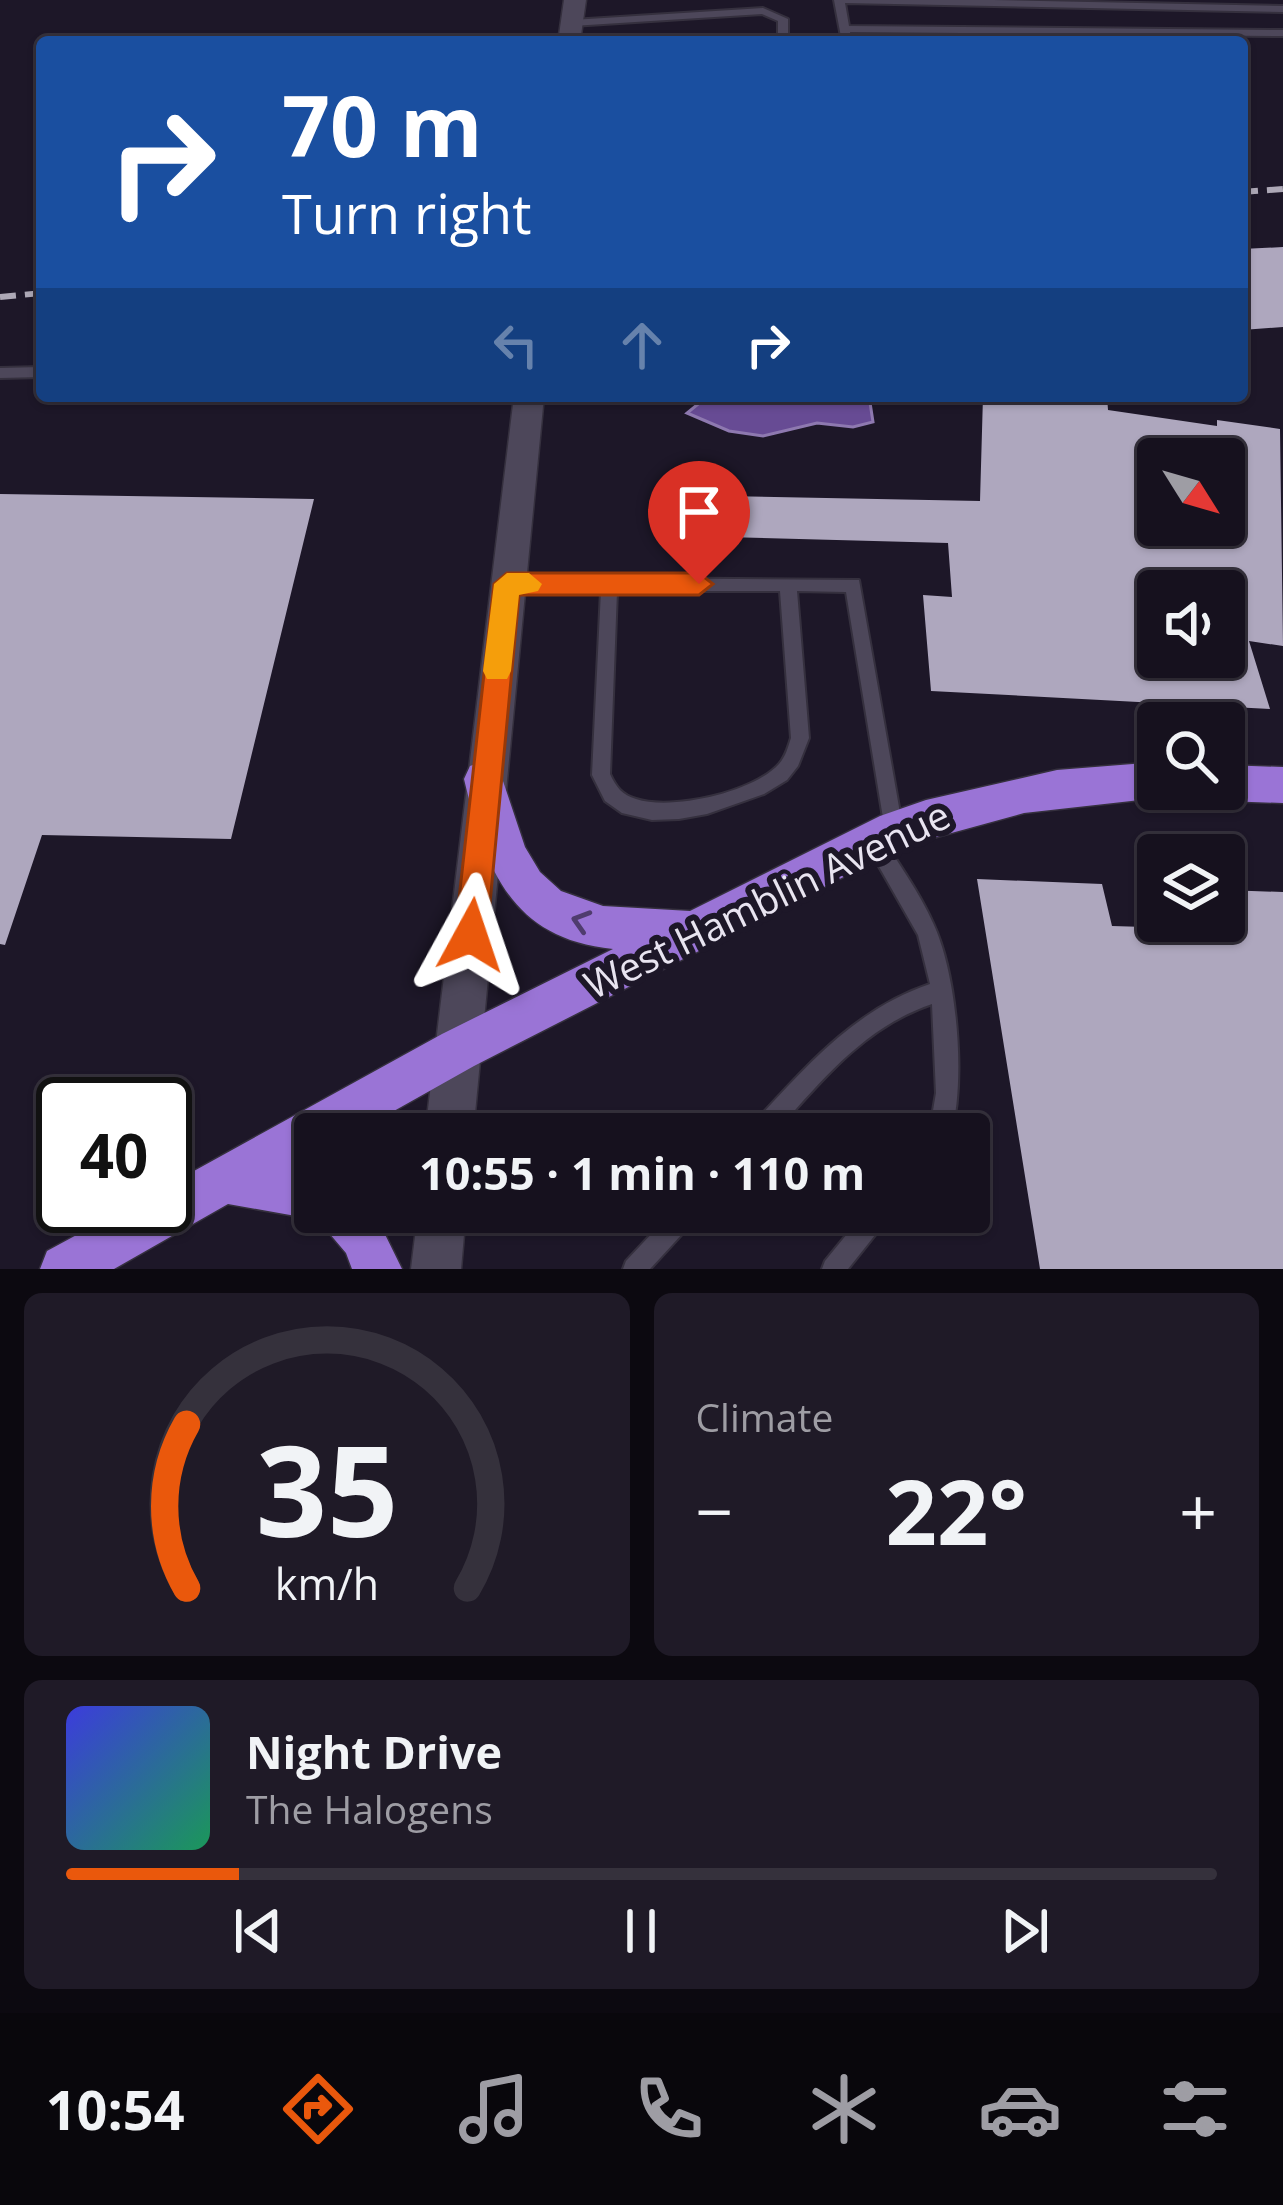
<!DOCTYPE html>
<html lang="en">
<head>
<meta charset="utf-8">
<style>
  body { margin:0; font-family:"Open Sans",sans-serif; background:#1f1a27; color:#f1f3f6; height:100vh; display:flex; flex-direction:column; font-size:45px; white-space:nowrap }
  * { box-sizing:border-box; margin:0 }
  p { font-size:39px; color:#9e9da4 }
  .icon { flex:none; width:66px; height:66px; fill:none; stroke:currentColor; stroke-width:2; stroke-linecap:round; stroke-linejoin:round }
  .map { position:relative; height:1269px; overflow:hidden }
  .sheet { display:flex; flex-direction:column; gap:24px; padding:24px; background:#0c0910; flex:1 }
  .sheet>* { flex:none }
  .banner { position:absolute; left:36px; top:36px; width:1212px; height:366px; border-radius:12px; box-shadow:0 3px 9px #0004,0 0 0 3px #35313c; background:#1a4fa0; color:#fff; overflow:hidden }
  .needle { width:78px; rotate:127deg }
  .controls { position:absolute; left:1137px; top:438px; display:grid; gap:24px }
  .controls a { display:grid; place-items:center; width:108px; height:108px; border-radius:12px; background:#16111e; box-shadow:0 3px 9px #0004,0 0 0 3px #35313c; font-size:60px }
  .speed { position:absolute; left:36px; top:1077px; display:flex; gap:24px; font-size:60px; font-weight:700; text-align:center }
  .speed>* { display:grid; place-content:center; width:156px; height:156px; border-radius:50%; background:#16111e; box-shadow:0 3px 9px #0004,0 0 0 3px #35313c; line-height:1 }
  .speed .limit { border:6px solid #111; border-radius:18px; background:#fff; color:#111 }
  .pin { position:absolute; display:grid; place-items:center; width:102px; height:102px; color:#fff; margin:-123px -51px; border-radius:50% 50% 50% 0; rotate:-45deg; box-shadow:0 0 12px #0007 }
  .pin .icon { rotate:45deg }
  .me { position:absolute; width:132px; margin:-66px; rotate:5deg; stroke-linejoin:round; filter:drop-shadow(0 0 9px #0008) }
  .turn { display:flex; align-items:center; gap:42px; height:252px; padding:0 48px; font-size:54px }
  .turn .icon { width:156px; height:156px; stroke-width:2.5 }
  .turn b { display:block; font-size:84px; line-height:102px }
  .lanes { display:flex; align-items:center; height:114px; padding:0 48px; background:#0003; justify-content:center; gap:60px; direction:ltr }
  .lanes .off { opacity:.35 }
  .big { font-size:90px; font-weight:700; line-height:1.1 }
  .sheet .widget { flex:1; display:flex; flex-direction:column; justify-content:center; gap:18px; min-width:0; padding:0 42px; border-radius:18px; background:#1f1a27 }
  .sheet .dial { align-items:center; gap:0 }
  .dial svg { height:312px; overflow:visible; fill:none; stroke:#35313c; stroke-width:7; stroke-linecap:round; text-anchor:middle }
  .dial text { fill:#f1f3f6; stroke:none }
  .song { display:flex; align-items:center; gap:36px }
  .cover { width:144px; height:144px; border-radius:18px; background:linear-gradient(135deg,hsl(240 70% 55%),hsl(150 70% 35%)) }
  .played { height:12px; border-radius:6px; background:linear-gradient(90deg,#ea580c 15%,#35313c 15%) }
  .keys { display:flex; justify-content:space-around; direction:ltr }
  .heat { display:flex; justify-content:space-between; align-items:center; font-size:66px; direction:ltr }
  .sheet .tiles { flex:1; display:grid; gap:24px; grid-template-columns:1fr 1fr }
  .widget:last-child { grid-column:span 2 }
  .trip { position:absolute; left:294px; top:1113px; width:696px; height:120px; border-radius:12px; background:#16111e; box-shadow:0 3px 9px #0004,0 0 0 3px #35313c; font-weight:700; line-height:120px; text-align:center }
  .menu { display:flex; height:192px; justify-content:space-around; align-items:center; background:#09070c; color:#9e9da4 }
  .menu .icon { width:84px; height:84px }
  .menu .selected { color:#ea580c }
  .menu b { font-size:54px; color:#f1f3f6 }
  .map>svg:first-child { display:block }
</style>
</head>
<body>
<div class="map">
<svg width="1283" height="1269" viewBox="0 0 1283 1269">
  <rect width="100%" height="100%" fill="#1d1728"/>
  <path fill="#674b94" stroke="#8e79b0" stroke-width="3" d="M708,396H869L873,422L853,427L817,423L763,436L729,431L687,413Z"/>
  <path fill="#aea7be" fill-rule="evenodd" d="M1283,247V327L1242,330V249Z
    M983,396H1107L1108,410L1217,426V420L1280,429L1283,646L1249,641L1270,709L931,691L923,595L952,597L948,543L725,537V543L669,542V495L980,501ZM1158,459H1224V525H1158ZM1158,591H1224V657H1158Z
    M0,494L314,499L231,839L42,835L5,945L0,944Z
    M977,879L1102,884L1112,926L1179,928L1177,921H1224V890L1283,892V1269H1040Z"/>
  <g fill="none" stroke-linecap="round" stroke-linejoin="round">
    <defs>
      <path id="service" d="M834,0H993L1283,6V12L845,3L849,26L1283,30V36L850,32L852,42H842Z
        M763,8L788,19V35L780,42H768L778,34V21L762,14L572,26L567,23L572,20Z
        M42,367V377L0,378V368Z
        M508,577L859,580L903,830L901,836L894,839L887,836L885,830L846,592L797,591L809,738L798,766L787,780L764,794L707,814L679,819L652,820L622,813L605,801L592,775L601,591H508L502,589L500,584L502,579ZM617,591H780L791,738C788,747 786,756 779,764C754,792 672,811 636,799C622,795 616,787 610,774Z
        M874,833L881,836C899,864 919,892 933,923C957,974 966,1080 951,1134H929L936,1093L932,1004C864,1027 820,1082 774,1134H748L751,1126C805,1068 853,1010 930,984L918,935L865,842L867,836Z
        M672,1212H698L695,1220L650,1269H623L626,1261Z
        M865,1212H890L887,1220L848,1269H822L825,1261Z"/>
      <path id="tertiary" d="M564,0H586L580,42H558Z
        M514,396H544L473,1134H425Z
        M418,1212H466L461,1269H411Z"/>
      <path id="trunk" d="M484,761L498,766L525,847L540,872L561,891L603,906L690,911L880,816L926,800L1057,770L1158,762V789H1174L1158,798L1024,813L904,846L474,1066L353,1134H315V1156L292,1168L315,1173V1212H374L402,1269H352L346,1253L318,1220L228,1204L114,1269H40L47,1251L130,1206H165V1187L442,1034L613,949C510,939 485,867 464,779L470,766Z
        M1224,765L1283,767V803L1224,801L1210,796L1207,789H1224Z"/>
    </defs>
    <use href="#service" stroke="#35303e" stroke-width="4"/>
    <use href="#tertiary" stroke="#35303e" stroke-width="3"/>
    <use href="#trunk" stroke="#35303e" stroke-width="3"/>
    <use href="#service" fill="#4d475a" fill-rule="evenodd"/>
    <use href="#tertiary" fill="#4d475a" fill-rule="evenodd"/>
    <use href="#trunk" fill="#9a74d6" fill-rule="evenodd"/>
    <path stroke="#ada8b6" stroke-width="6" stroke-dasharray="16 9" stroke-linecap="butt" d="M1242,192L1283,189
      M0,297L42,293"/>
  </g>
  <defs><path id="oneway-chevron" d="M-2-3.5L2.5 0L-2 3.5" fill="none" stroke-width="1.6" stroke-linecap="round" stroke-linejoin="round" transform="scale(3)"/></defs>
  <use stroke="#4f3c6e" href="#oneway-chevron" transform="translate(581 921) rotate(-163)"/>
  <path fill="#ea580c" stroke="#983908" stroke-width="3" d="M507,573H699L713,584L699,595H519L487,935L482,946L471,951L459,946L455,935L494,584Z"/>
  <path fill="#f59e0b" d="M507,573H529L542,584L538,591L519,595L511,671L507,679H487L483,671L494,584Z"/>
  <g text-anchor="middle" stroke-width="12" stroke-linejoin="round" paint-order="stroke">
    <g font-size="39" fill="#e8e4f0" stroke="#1d1728">
      <text transform="translate(767 900) rotate(-26)" y="14">West Hamblin Avenue</text>
    </g>
  </g>
</svg>
<div class="controls">
<a><svg class="needle" viewBox="-14 -14 28 28"><path d="M0-13l5 13h-10z" fill="#e53935"/><path d="M0 13l5-13h-10z" fill="#9e9da4"/></svg></a>
<a><svg class="icon" aria-label="sound" viewBox="0 0 24 24"><path d="M4 9h4l5-4v14l-5-4H4zM17 9q2 3 0 6"/></svg></a>
<a><svg class="icon" aria-label="search" viewBox="0 0 24 24"><circle cx="10" cy="10" r="6"/><path d="M15 15l6 6"/></svg></a>
<a><svg class="icon" aria-label="layers" viewBox="0 0 24 24"><path d="M12 4l9 5-9 5-9-5zM3 14l9 5 9-5"/></svg></a>
</div>
<div class="speed"><div class="limit">40</div></div>
<div class="pin" style="left:699px;top:584px;background:#d93025"><svg class="icon" aria-label="arrive" viewBox="0 0 24 24"><path d="M6 21V4h12l-3 4 3 4H6"/></svg></div>
<svg class="me" style="left:471px;top:935px" viewBox="-20 -20 40 40"><path d="M0-17L14 15 0 8-14 15z" fill="#ea580c" stroke="#fff" stroke-width="4"/></svg>
<div class="trip">10:55 · 1 min · 110 m</div>
<div class="banner">
<div class="turn"><svg class="icon" aria-label="right" viewBox="0 0 24 24"><path d="M7 20v-9h11M14 6l5 5-5 5"/></svg><div><b>70 m</b>Turn right</div></div>
<div class="lanes"><svg class="icon off" aria-label="left" viewBox="0 0 24 24"><path d="M17 20v-9H6M10 6l-5 5 5 5"/></svg><svg class="icon off" aria-label="ahead" viewBox="0 0 24 24"><path d="M12 20V5M6 11l6-6 6 6"/></svg><svg class="icon" aria-label="right" viewBox="0 0 24 24"><path d="M7 20v-9h11M14 6l5 5-5 5"/></svg></div>
</div>
</div>
<section class="sheet">
<div class="tiles">
<div class="widget dial"><svg viewBox="0 0 100 80">
<path d="M14 69A42 42 0 1 1 86 69"/>
<path d="M14 69A42 42 0 0 1 14 27" stroke="#ea580c"/>
<text x="50" y="56" font-size="32" font-weight="700">35</text>
<text x="50" y="72" font-size="11">km/h</text>
</svg></div>
<div class="widget"><p>Climate</p>
<div class="heat"><a>−</a><b class="big">22°</b><a>+</a></div>
</div>
<div class="widget">
<div class="song"><i class="cover"></i><div><b>Night Drive</b><p>The Halogens</p></div></div>
<div class="played"></div>
<div class="keys"><svg class="icon" aria-label="previous" viewBox="0 0 24 24"><path d="M18 5L8 12l10 7zM5 5v14"/></svg><svg class="icon" aria-label="pause" viewBox="0 0 24 24"><path d="M8 5v14M16 5v14"/></svg><svg class="icon" aria-label="next" viewBox="0 0 24 24"><path d="M6 5l10 7-10 7zM19 5v14"/></svg></div>
</div>
</div>
</section>
<nav class="menu">
<b>10:54</b>
<svg class="icon selected" aria-label="directions" viewBox="0 0 24 24"><path d="M12 3l9 9-9 9-9-9zM9 14v-3h6M13 9l2 2-2 2"/></svg>
<svg class="icon" aria-label="music" viewBox="0 0 24 24"><path d="M9 18V5l10-2v13"/><circle cx="6" cy="18" r="3"/><circle cx="16" cy="16" r="3"/></svg>
<svg class="icon" aria-label="phone" viewBox="0 0 24 24"><path d="M5 4h4l2 5-3 2q2 4 5 5l2-3 5 2v4C11 20 4 13 5 4z"/></svg>
<svg class="icon" aria-label="climate" viewBox="0 0 24 24"><path d="M12 3v18M4 7l16 10M4 17L20 7"/></svg>
<svg class="icon" aria-label="car" viewBox="0 0 24 24"><path d="M5 17H2v-5l4-1 3-4h7l3 4 3 1v5h-3M9 17h6M6 11h13"/><circle cx="7" cy="17" r="2"/><circle cx="17" cy="17" r="2"/></svg>
<svg class="icon" aria-label="filters" viewBox="0 0 24 24"><path d="M4 7h16M4 17h16"/><circle cx="9" cy="7" r="2"/><circle cx="15" cy="17" r="2"/></svg>
</nav>
</body>
</html>
